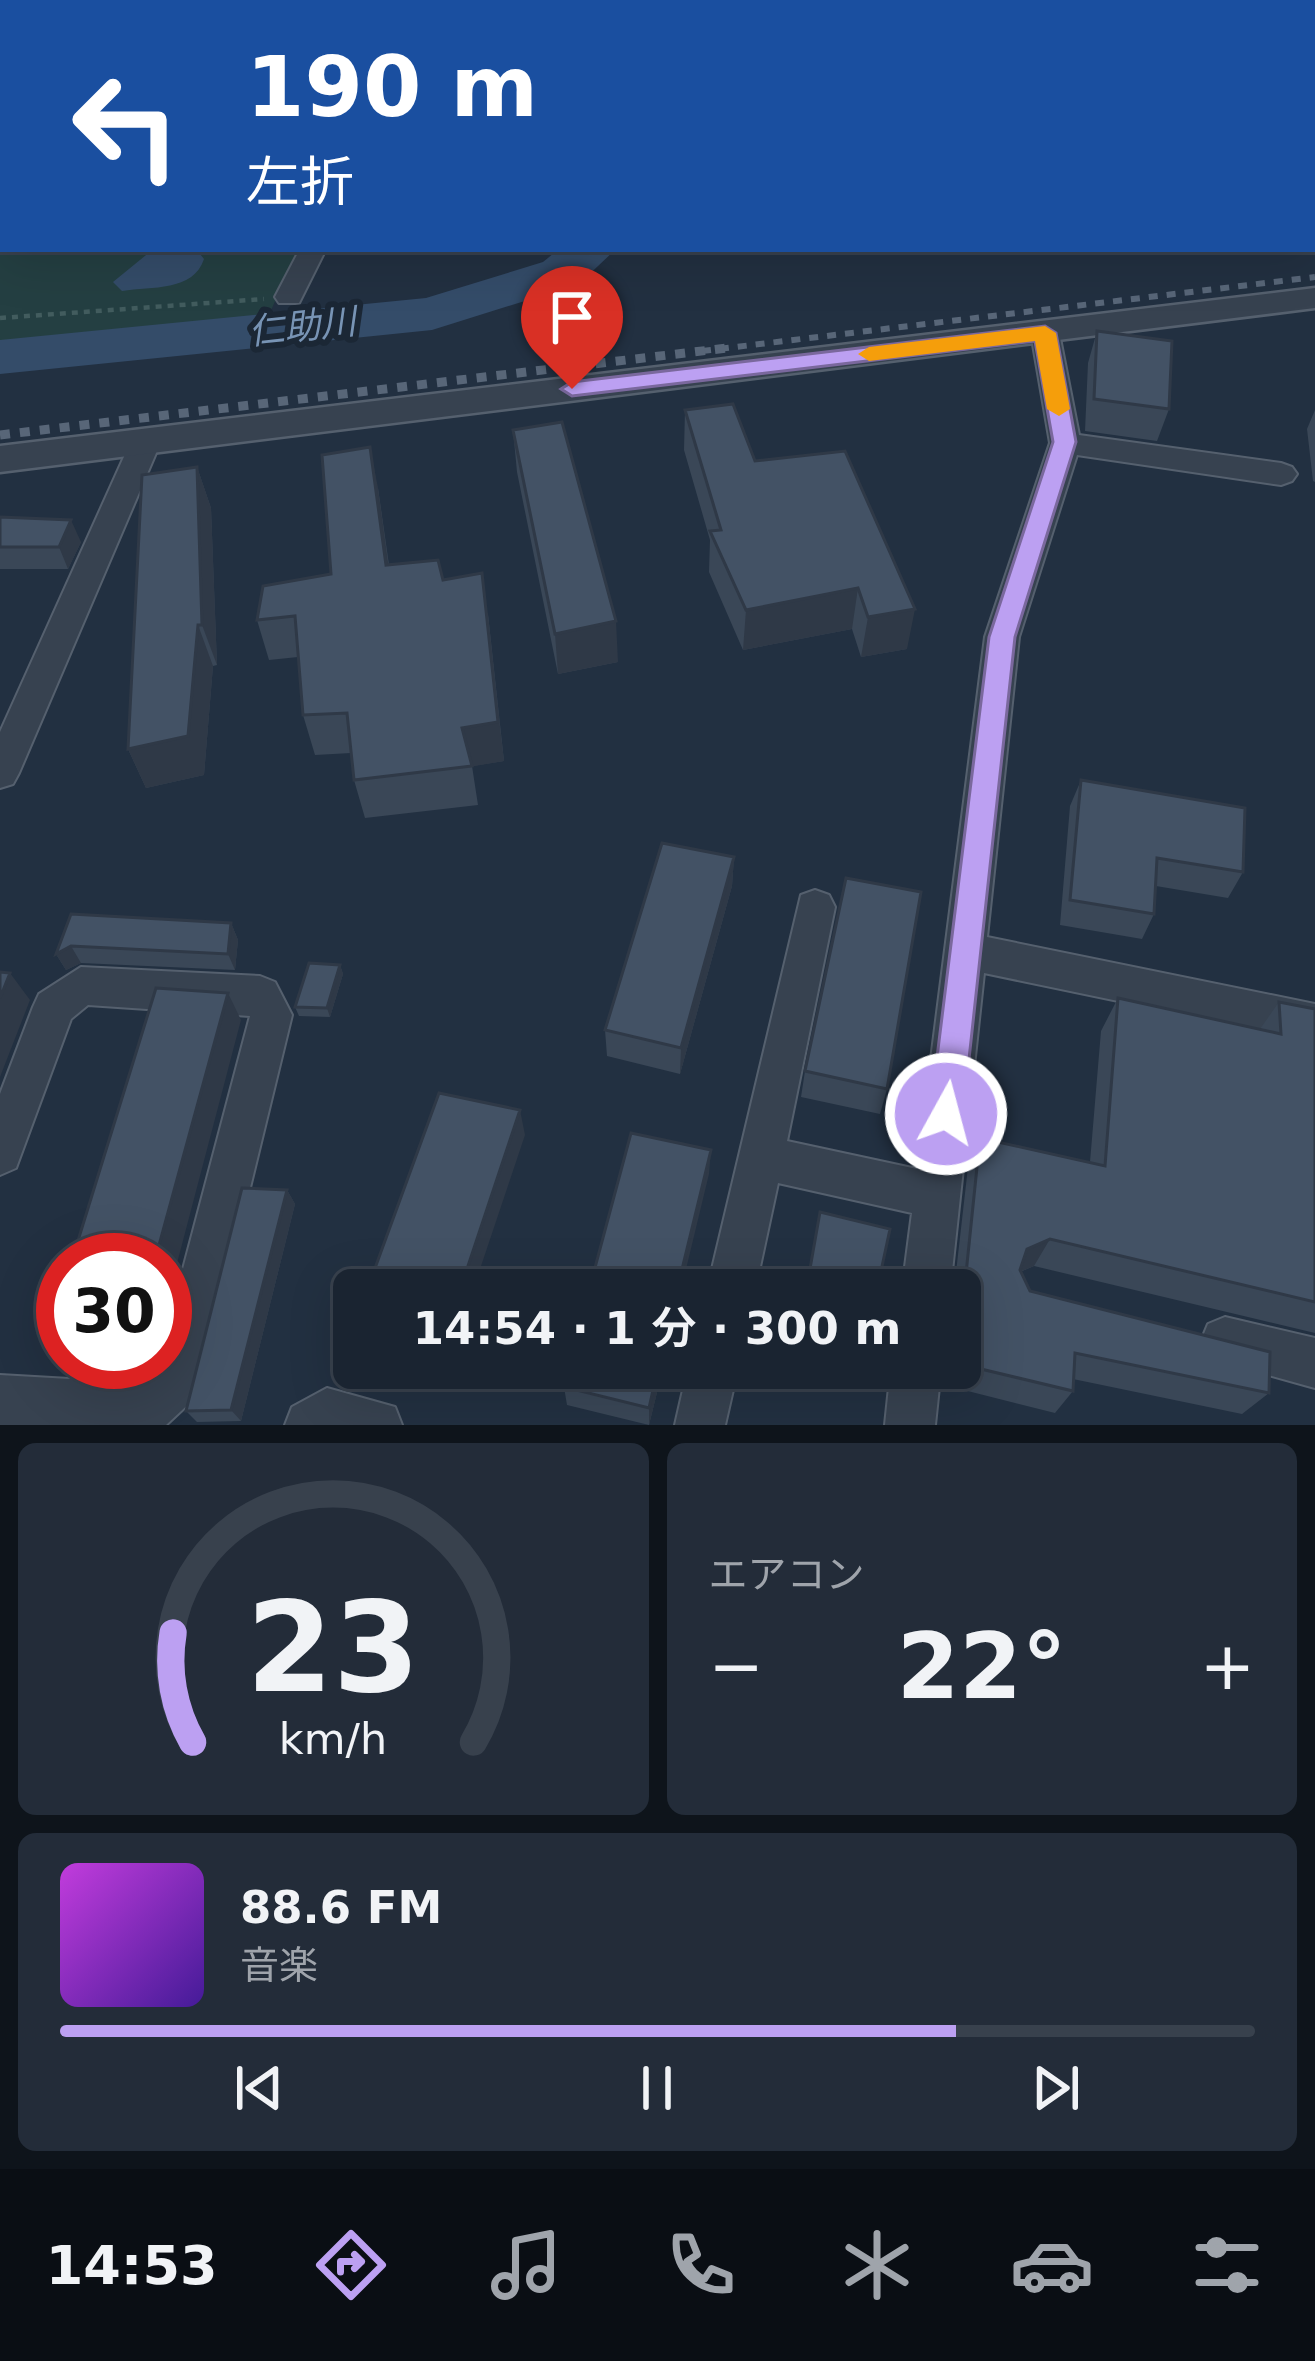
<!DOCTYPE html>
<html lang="ja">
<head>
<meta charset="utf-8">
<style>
  body { margin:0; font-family:"DejaVu Sans","Noto Sans JP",sans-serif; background:#232c39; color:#f1f3f6; height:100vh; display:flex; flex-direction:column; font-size:45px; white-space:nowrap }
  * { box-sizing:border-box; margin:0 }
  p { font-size:39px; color:#9fa4ab }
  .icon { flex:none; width:66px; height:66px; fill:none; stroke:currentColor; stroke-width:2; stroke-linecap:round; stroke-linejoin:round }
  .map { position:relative; height:1425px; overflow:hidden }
  .details { display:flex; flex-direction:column; gap:18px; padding:18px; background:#0e141b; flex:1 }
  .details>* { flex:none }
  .hud { position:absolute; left:0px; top:0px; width:1317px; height:252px; box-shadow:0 12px 48px #0002,0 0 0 3px #38414d; background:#1a4fa0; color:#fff; overflow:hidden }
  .speed { position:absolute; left:36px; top:1233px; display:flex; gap:24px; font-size:60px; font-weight:700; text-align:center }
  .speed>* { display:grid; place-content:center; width:156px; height:156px; border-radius:50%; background:#1a2431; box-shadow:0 12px 48px #0002,0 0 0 3px #38414d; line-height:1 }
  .speed .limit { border:18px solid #d22; background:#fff; color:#111 }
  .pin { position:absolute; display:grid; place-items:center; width:102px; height:102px; color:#fff; margin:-123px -51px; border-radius:50% 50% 50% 0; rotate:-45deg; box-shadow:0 0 12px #0007 }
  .pin .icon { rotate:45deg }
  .me { position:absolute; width:132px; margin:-66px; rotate:7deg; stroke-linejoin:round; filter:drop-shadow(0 0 9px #0008) }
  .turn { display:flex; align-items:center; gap:42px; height:252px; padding:0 48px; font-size:54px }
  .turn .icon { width:156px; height:156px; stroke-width:2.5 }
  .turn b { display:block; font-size:84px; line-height:102px }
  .big { font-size:90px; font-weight:600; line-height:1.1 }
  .details .card { flex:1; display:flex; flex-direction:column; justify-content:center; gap:18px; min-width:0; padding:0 42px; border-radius:18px; background:#232c39 }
  .details .dial { align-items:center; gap:0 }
  .dial svg { height:312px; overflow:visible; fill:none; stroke:#38414d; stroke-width:7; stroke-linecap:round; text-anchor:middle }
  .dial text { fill:#f1f3f6; stroke:none }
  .song { display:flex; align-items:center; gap:36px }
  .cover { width:144px; height:144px; border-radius:18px; background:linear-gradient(135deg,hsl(290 70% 55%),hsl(260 70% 35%)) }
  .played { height:12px; border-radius:6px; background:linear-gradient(90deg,#bca0f2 75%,#38414d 75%) }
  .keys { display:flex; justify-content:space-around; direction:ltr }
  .heat { display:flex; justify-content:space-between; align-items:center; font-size:66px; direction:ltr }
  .details .tiles { flex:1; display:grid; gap:18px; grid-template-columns:1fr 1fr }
  .card:last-child { grid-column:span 2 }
  .trip { position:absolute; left:333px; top:1269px; width:648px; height:120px; border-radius:18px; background:#1a2431; box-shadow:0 12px 48px #0002,0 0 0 3px #38414d; font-weight:600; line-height:120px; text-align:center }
  .tab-bar { display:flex; height:192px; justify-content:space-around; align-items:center; background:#0a0e14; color:#9fa4ab }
  .tab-bar .icon { width:84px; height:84px }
  .tab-bar .current { color:#bca0f2 }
  .tab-bar b { font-size:54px; color:#f1f3f6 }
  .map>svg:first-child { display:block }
</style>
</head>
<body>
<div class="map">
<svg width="1315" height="1425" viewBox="0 0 1315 1425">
  <rect width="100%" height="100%" fill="#223041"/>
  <path fill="#243f42" d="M0,223L3,249H298L269,315L0,343Z"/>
  <path fill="#344c69" d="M196,249L204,259C193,292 152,286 122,291L113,282L151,251Z"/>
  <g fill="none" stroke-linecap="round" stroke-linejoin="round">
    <path fill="#344c69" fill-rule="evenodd" d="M721,0H763V3H721Z
      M559,249H616L579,284L432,330L0,374V340L426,298L543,262Z"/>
    <defs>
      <path id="service" d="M0,28H3V34H0Z
        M0,210H3V218H0Z"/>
      <path id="minor" d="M812,0H834L810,3Z
        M1077,0H1121L1123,3H1079Z
        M1235,0H1257V3H1235Z
        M1314,22H1315V36H1314Z
        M300,249H326L299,303H279L275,297Z
        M1045,324L1059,333L1079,435L1281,463L1292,467L1297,474L1292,481L1281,485L1077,455L1019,637L987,937L1315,1004V1042L984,973L950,1290H902L912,1213L778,1183L755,1290H707L801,895L815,890L829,895L835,907L787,1141L917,1169L985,637L1050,443L1031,333Z
        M147,429L162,439L19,773L13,784L0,788V732L132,439Z
        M81,967L260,976L275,982L292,1015L203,1381L195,1398L166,1425H0V1375L139,1383L158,1362H165V1337L250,1016L88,1005L71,1019L16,1168L0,1175V1094L33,1007L39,994Z
        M1225,1317L1315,1338V1388L1208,1358L1201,1341L1208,1324Z
        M688,1368H738L725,1425H675Z
        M891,1368H941L935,1425H885Z
        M327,1388L395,1407L402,1425H285L292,1407Z"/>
      <path id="tertiary" d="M29,0H98L101,3H32Z
        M1315,288V308L0,472V446Z"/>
    </defs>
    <use href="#service" stroke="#55606e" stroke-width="4"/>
    <use href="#minor" stroke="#55606e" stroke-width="4"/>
    <use href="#tertiary" stroke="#55606e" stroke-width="5"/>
    <path stroke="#425c5e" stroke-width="4.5" stroke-dasharray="6 6" stroke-linecap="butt" d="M0,318L264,299"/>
    <use href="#service" fill="#374250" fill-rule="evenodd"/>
    <use href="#minor" fill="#374250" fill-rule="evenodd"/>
    <use href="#tertiary" fill="#374250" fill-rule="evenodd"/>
    <path stroke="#586678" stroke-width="6" stroke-dasharray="9 9" stroke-linecap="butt" d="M702,351L1315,277"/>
    <path stroke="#586678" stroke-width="9" stroke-dasharray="10 10" stroke-linecap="butt" d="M0,435L727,348"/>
  </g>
  <path fill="#3a4757" d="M429,0H614L607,3H475Z
    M0,42H3V159H0Z
    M1097,331L1169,409L1157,441L1085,431L1088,363Z
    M685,410L755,461L907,649L861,657L852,629L743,650L709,572L710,540L684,450Z
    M1315,410V482L1313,481L1307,429Z
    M513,430L618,662L558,674L517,472Z
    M197,467L211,508L217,665L213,666L204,775L146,788L128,749Z
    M378,488L389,565L443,580L488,614L504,761L472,766L478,805L365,818L354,780L351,753L315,755L303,715L298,657L269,660L257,620L331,574Z
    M0,517L81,542L68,569H0Z
    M1081,780L1243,872L1228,898L1156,886L1154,914L1142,939L1060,925L1070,806Z
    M734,857L732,886L680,1074L607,1056L605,1030Z
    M71,914L231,923L238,940L235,970L81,963L66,970L56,954Z
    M340,965L343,974L330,1017L299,1016L295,1007Z
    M1118,998L1260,1029L1279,1002L1315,1009V1333L1034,1266L1020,1272L1030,1291L1269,1393L1242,1414L1073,1379V1391L1055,1413L944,1385L946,1368H960V1290H954L968,1167L980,1138L1090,1162L1101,1031Z
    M805,1071L887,1089L880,1114L801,1097Z
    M287,1190L295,1204L241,1421L197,1422L186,1411Z
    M820,1212L877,1290H805Z
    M63,1289V1351L48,1338Z
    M663,1368L649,1425L567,1405L564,1387Z"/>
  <path fill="#2f3947" d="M589,0H614L607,3H589Z
    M370,447L378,488L394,606L386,565Z
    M197,467L211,508L217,665L202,625Z
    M71,520L81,542L68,569L59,547Z
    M482,573L504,761L469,767L462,728Z
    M858,588L852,629L743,650L746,610Z
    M915,609L907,649L861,657L868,617Z
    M616,621L618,662L558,674L555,634Z
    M198,625L213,666L204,775L146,788L128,749Z
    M734,857L732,886L680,1074L681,1048Z
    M231,923L238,940L235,970L228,954Z
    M71,946L81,963L66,970L56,954Z
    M340,965L343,974L330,1017L327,1008Z
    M10,973L30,1000L0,1077V998Z
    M228,993L241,1020L165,1309V1260H155Z
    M520,1110L525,1135L473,1290H460Z
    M711,1150L709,1174L681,1290H677Z
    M287,1190L295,1204L241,1421L231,1410Z
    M1050,1239L1034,1266L1012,1275L1027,1249Z
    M658,1368H663L649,1425V1408Z"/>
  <path fill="#435265" stroke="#2f3947" stroke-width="3" d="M203,0H218L263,3H201Z
    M1283,0H1315V4L1283,3Z
    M0,42H3V121H0Z
    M1097,331L1172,341L1169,409L1094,399Z
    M733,404L755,461L845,451L915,609L868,617L858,588L746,610L710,531L721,530L685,410Z
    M562,422L616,621L555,634L513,430Z
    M370,447L386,565L438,560L443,580L482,573L498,722L462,728L472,766L354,780L347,713L303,715L295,616L257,620L263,586L331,574L322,455Z
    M197,467L202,625H198L188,736L128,749L142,475Z
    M0,517L71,520L59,547H0Z
    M1081,780L1245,808L1243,872L1157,858L1154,914L1070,900Z
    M662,843L734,857L681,1048L605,1030Z
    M846,878L921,892L887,1089L805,1071Z
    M71,914L231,923L228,954L71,946L56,954Z
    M309,963L340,965L327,1008L295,1007Z
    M0,972L10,973L0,998Z
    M156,988L228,993L155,1260H72Z
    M1118,998L1281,1034L1279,1002L1315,1009V1302L1050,1239L1027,1249L1020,1270L1030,1291L1270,1352L1269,1393L1075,1353L1073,1391L960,1364V1332L980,1138L1105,1166Z
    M439,1093L520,1110L460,1290H367Z
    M631,1133L711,1150L677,1290H589Z
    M242,1188L287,1190L231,1410L186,1411Z
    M820,1212L890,1229L877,1290H842L808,1280Z
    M63,1289V1339L48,1338Z
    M569,1368H658L649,1408L564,1387Z"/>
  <path fill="#bca0f2" stroke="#7a689d" stroke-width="3" d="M1045,326L1056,333L1076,442L1015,637L963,1114L958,1125L946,1130L935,1125L930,1114L989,637L1053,442L1035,341L572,396L561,389L572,382Z"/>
  <path fill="#f59e0b" d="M1045,326L1056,333L1070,409L1059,416L1047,409L1035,341L869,361L858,354L869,347Z"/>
  <g text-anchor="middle" stroke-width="12" stroke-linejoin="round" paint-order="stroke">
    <g font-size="36" font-style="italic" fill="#7894b5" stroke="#1b2735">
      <text transform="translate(302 326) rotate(-6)" y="13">仁助川</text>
    </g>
  </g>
</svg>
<div class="speed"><div class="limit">30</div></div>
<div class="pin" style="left:572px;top:389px;background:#d93025"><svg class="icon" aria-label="arrive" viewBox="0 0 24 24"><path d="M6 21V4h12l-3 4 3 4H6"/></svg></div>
<svg class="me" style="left:946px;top:1114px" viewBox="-20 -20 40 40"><circle r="17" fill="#bca0f2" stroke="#fff" stroke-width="3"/><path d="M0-11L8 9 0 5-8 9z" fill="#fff"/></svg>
<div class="trip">14:54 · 1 分 · 300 m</div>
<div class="hud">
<div class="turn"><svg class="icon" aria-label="left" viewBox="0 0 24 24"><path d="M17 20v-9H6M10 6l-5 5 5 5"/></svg><div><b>190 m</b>左折</div></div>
</div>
</div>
<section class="details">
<div class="tiles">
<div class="card dial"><svg viewBox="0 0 100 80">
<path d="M14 69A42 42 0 1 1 86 69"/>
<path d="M14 69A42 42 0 0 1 9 41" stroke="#bca0f2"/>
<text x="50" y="56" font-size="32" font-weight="700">23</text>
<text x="50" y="72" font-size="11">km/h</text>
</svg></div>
<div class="card"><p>エアコン</p>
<div class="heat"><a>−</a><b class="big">22°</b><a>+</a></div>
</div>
<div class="card">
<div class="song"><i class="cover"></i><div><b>88.6 FM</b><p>音楽</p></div></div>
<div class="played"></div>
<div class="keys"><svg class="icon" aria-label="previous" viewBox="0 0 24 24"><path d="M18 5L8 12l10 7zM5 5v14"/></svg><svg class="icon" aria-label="pause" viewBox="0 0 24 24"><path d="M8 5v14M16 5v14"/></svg><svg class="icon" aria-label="next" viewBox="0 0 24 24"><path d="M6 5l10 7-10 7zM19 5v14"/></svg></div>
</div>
</div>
</section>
<nav class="tab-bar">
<b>14:53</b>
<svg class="icon current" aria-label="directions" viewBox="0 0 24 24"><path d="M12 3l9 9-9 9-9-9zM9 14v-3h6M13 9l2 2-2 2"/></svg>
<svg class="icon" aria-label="music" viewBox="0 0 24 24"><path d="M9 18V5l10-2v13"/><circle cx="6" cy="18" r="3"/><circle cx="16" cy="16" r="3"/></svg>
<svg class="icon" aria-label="phone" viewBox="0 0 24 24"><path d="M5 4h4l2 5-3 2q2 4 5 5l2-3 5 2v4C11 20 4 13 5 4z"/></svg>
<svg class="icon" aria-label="climate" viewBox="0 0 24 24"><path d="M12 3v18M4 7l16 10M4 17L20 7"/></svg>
<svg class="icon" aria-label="car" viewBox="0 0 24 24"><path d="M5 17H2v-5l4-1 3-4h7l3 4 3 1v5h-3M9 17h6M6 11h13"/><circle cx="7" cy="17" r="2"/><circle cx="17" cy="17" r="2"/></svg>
<svg class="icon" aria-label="filters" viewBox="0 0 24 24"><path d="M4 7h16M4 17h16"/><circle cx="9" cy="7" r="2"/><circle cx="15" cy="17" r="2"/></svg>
</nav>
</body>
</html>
